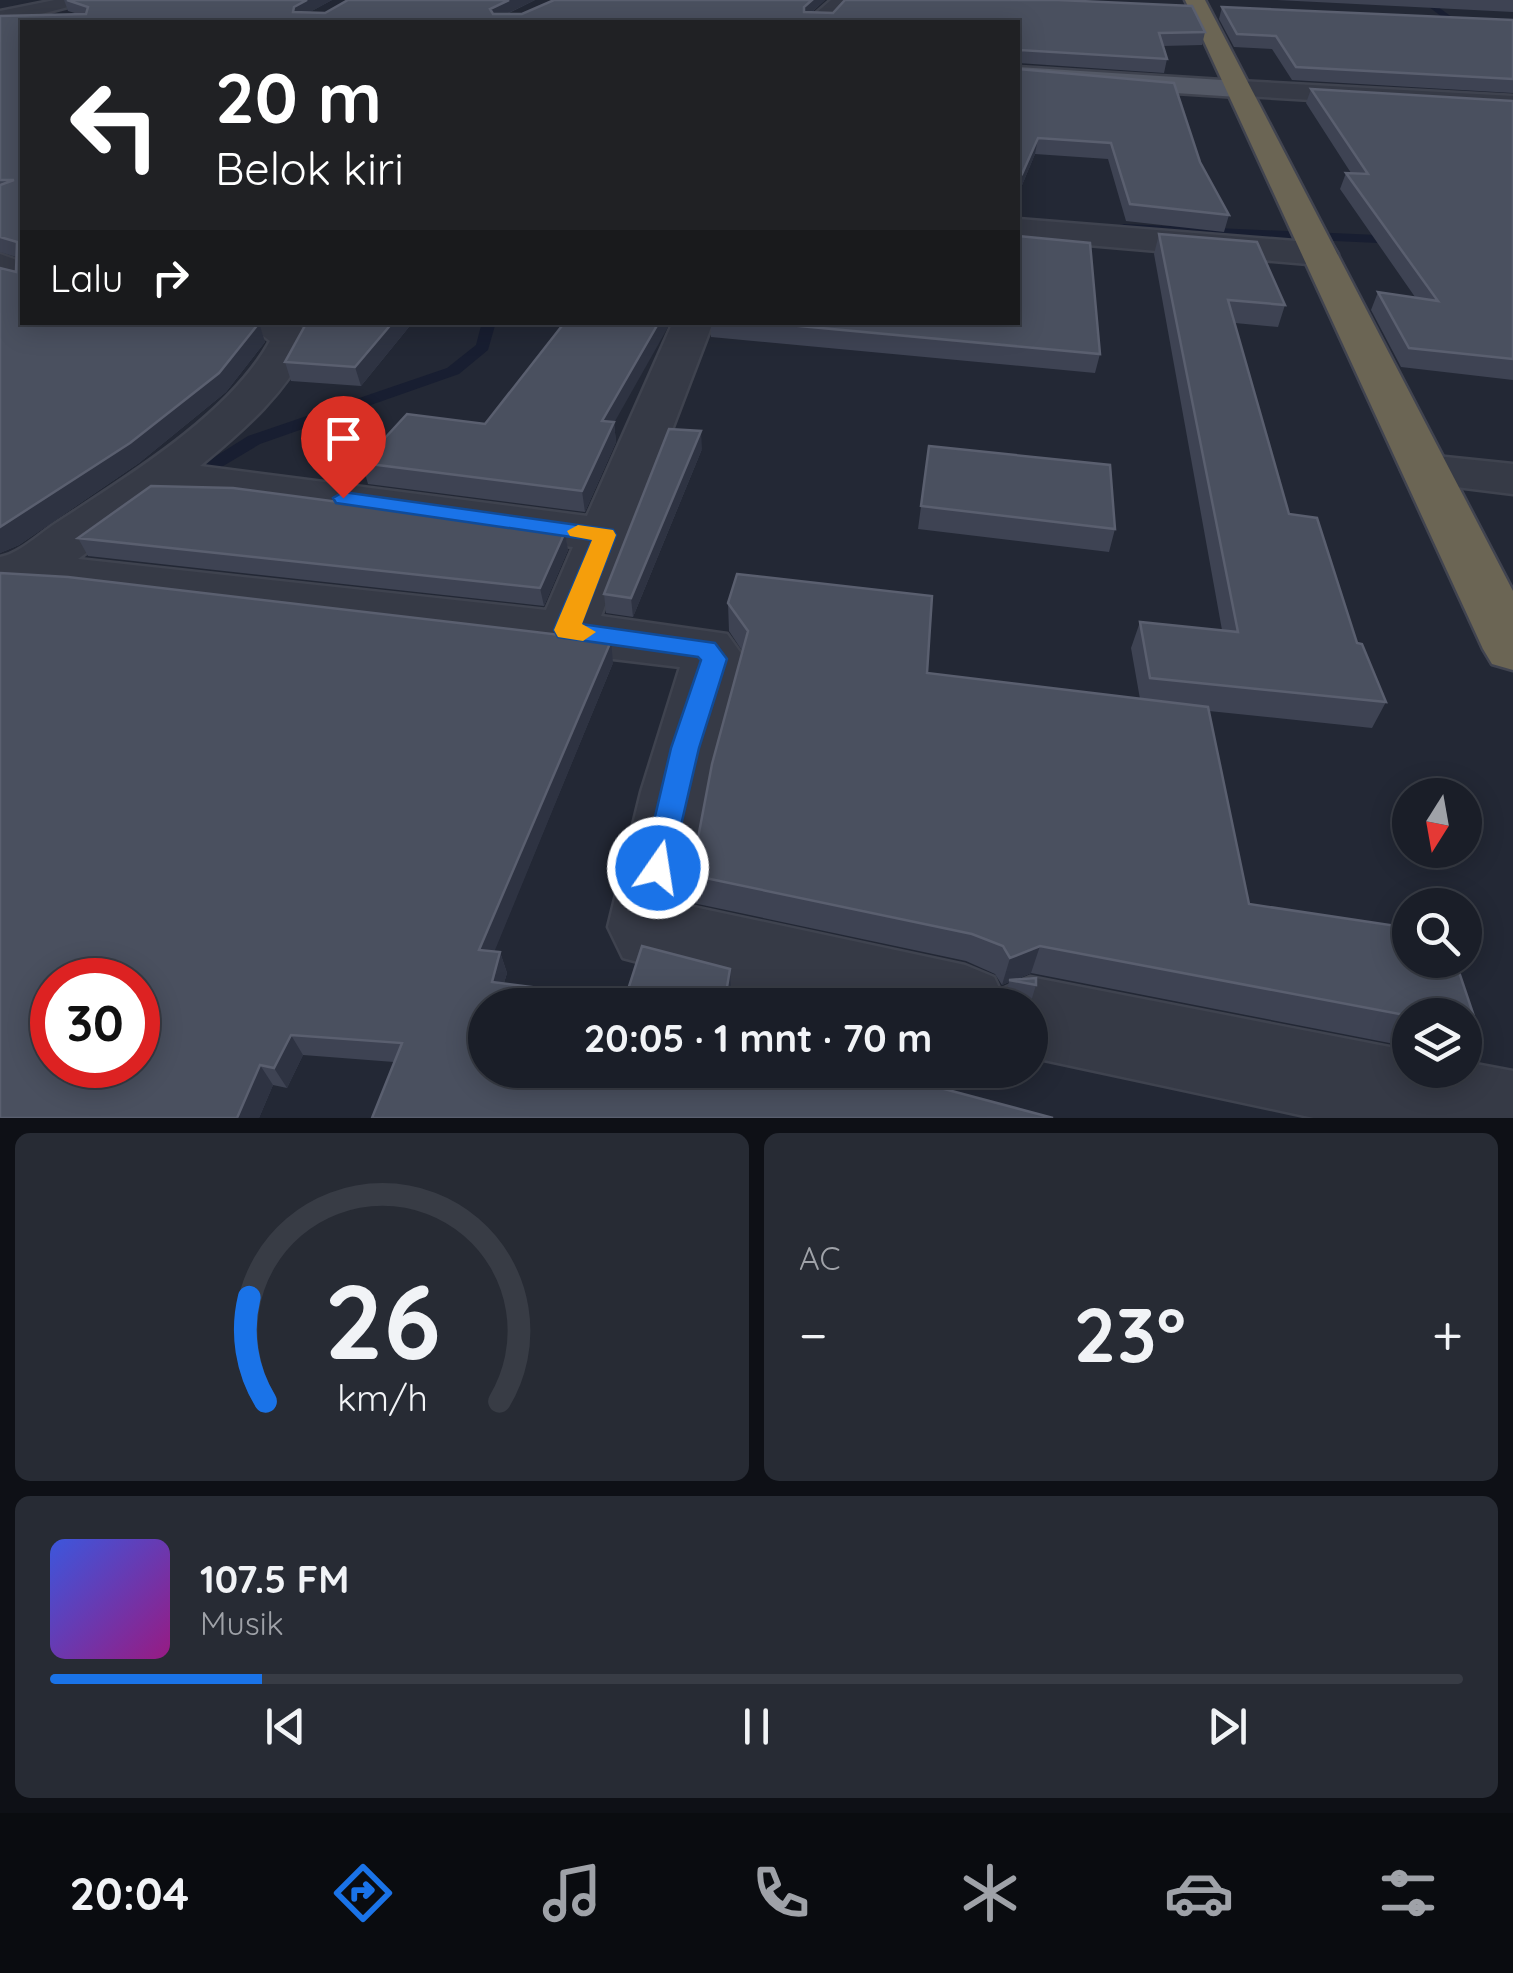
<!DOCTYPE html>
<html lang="id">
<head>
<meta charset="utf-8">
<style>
  body { margin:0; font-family:Quicksand,sans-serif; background:#272b34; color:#f1f3f6; height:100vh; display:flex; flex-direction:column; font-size:38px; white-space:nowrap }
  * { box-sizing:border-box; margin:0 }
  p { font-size:32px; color:#9fa2a8 }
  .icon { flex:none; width:55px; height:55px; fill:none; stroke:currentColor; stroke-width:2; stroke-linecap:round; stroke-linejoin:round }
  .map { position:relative; height:1118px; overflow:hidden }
  .side { display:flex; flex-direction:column; gap:15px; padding:15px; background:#0e1016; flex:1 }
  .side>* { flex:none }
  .hud { position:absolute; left:20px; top:20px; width:1000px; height:305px; border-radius:0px; box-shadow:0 5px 25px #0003,0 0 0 2px #383c45; background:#202124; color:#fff; overflow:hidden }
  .needle { width:65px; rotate:191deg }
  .tools { position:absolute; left:1392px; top:778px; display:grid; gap:20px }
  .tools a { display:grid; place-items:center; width:90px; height:90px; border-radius:50%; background:#1a1e28; box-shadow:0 5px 25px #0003,0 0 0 2px #383c45; font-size:50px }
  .speed { position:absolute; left:30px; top:958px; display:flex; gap:20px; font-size:50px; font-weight:700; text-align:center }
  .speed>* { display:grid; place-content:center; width:130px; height:130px; border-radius:50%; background:#1a1e28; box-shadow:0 5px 25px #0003,0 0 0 2px #383c45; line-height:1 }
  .speed .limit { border:15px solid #d22; background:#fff; color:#111 }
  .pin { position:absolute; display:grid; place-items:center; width:85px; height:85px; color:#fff; margin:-102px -42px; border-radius:50% 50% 50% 0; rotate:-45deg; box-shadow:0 0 10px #0007 }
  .pin .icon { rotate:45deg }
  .me { position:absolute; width:110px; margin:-55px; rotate:13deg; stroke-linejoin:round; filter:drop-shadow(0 0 8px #0008) }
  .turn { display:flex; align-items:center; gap:35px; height:210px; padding:0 30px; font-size:45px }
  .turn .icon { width:130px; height:130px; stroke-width:2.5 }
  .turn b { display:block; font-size:70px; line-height:85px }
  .then { display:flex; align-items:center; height:95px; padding:0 30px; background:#0003; gap:20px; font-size:38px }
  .big { font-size:75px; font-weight:800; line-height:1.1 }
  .side .card { flex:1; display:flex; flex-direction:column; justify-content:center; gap:15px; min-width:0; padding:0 35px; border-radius:15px; background:#272b34 }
  .side .dial { align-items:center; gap:0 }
  .dial svg { height:260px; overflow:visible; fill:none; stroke:#383c45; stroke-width:7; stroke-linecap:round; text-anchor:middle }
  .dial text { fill:#f1f3f6; stroke:none }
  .song { display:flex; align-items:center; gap:30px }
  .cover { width:120px; height:120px; border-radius:15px; background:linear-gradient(135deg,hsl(230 70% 55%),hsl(310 70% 35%)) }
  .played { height:10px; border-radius:5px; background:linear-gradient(90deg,#1a73e8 15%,#383c45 15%) }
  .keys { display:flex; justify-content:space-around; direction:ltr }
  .heat { display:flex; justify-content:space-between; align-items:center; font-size:55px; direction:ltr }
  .side .tiles { flex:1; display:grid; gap:15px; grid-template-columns:1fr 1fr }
  .card:last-child { grid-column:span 2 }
  .trip { position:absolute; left:468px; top:988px; width:580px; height:100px; border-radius:50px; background:#1a1e28; box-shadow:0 5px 25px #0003,0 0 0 2px #383c45; font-weight:800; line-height:100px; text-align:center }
  .tab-bar { display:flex; height:160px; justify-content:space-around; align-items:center; background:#0a0c10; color:#9fa2a8 }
  .tab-bar .icon { width:70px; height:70px }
  .tab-bar .on { color:#1a73e8 }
  .tab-bar b { font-size:45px; color:#f1f3f6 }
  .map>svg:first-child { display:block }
</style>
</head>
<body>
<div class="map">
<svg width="1513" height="1118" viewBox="0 0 1513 1118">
  <rect width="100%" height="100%" fill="#232835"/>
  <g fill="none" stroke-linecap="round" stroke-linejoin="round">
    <path fill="#181e31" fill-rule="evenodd" d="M1420,0H1429L1453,18L1446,20Z
      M1124,224L1400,236L1406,240L1400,244L1120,231V225Z
      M482,322H496L488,350L459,374L260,444L193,484L187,485L178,480L248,436L447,368L476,345Z"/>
    <defs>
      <path id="minor" d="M55,0H94L0,25V11Z
        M831,0H854L830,22H806Z
        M1238,81L1513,96V112L1229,95L1225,89L1229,83Z
        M1018,219L1320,243L1333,246L1338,254L1333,262L1320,265L1018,239Z
        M0,254L22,262V287L0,280Z
        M245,322H297L312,340C286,393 245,429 200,466L587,516L673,322H713L601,616L727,634L745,659L710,792L689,906L965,965L994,977L1000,990L1030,977L1410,1051V1070H1465V1062L1513,1071V1118H1314L1030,1057V1005H801L623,958L608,927L641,792L680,667L80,595L0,593V557C18,554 37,536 53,525C123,479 229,416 270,341ZM168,492L573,547L546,610L78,559Z
        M1426,455L1513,464V494L1408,481L1401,470L1408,459Z"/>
      <path id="major" d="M1018,67L1238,81L1251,89L1238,97L1018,83Z"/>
      <path id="highway" d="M1185,0H1205L1513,591V670L1492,664L1483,649Z"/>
    </defs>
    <use href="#minor" stroke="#3f434f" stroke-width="5"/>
    <use href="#major" stroke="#3f434f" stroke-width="5"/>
    <use href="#highway" stroke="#414450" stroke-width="5"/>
    <use href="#minor" fill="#363a46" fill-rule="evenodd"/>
    <use href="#major" fill="#545966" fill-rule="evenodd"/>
    <use href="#highway" fill="#6b6554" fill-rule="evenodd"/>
  </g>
  <path fill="#3e4353" d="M64,0H332L308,13H325L348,0H535L507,14H522L554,0H825L811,13H833L845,0H1058L1192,6L1205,32L1202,45L1163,46L1167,59L1164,73L1018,63V67V22H22V322H258L265,342L226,392L139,463L19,545L0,553V268L16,272V257L0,252V16L78,14L68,11Z
    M1277,0H1513V12Z
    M1222,7L1513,20V93L1292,80L1272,49L1234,47L1219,19Z
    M1018,69L1200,162L1229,215L1224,232L1126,221L1108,159L1035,154L1020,190L1018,189Z
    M1311,89L1513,101V380L1401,367L1371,310L1378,292L1415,297L1340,189L1346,173H1351L1306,103Z
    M1159,234L1257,242L1285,305L1278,327L1235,323L1289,514L1317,518L1357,643L1362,644L1386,702L1372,728L1209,711L1249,904L1410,928V960H1455L1482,1040L1465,1059V1015H1410V1047L1031,973L1015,980L1036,978V985L1030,1005H1002L1009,982L1002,985L995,974L966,961L693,903L691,875L712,764L743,652L729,631L728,603L737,574L932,596L927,673L1140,699L1131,648L1140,622L1222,630L1154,254Z
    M301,322H413L361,386L291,381L285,362L305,327Z
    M711,322H1018L1100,354L1095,373L711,337Z
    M614,423L616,442L585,512L368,484L362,463L485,424Z
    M929,446L1115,529L1109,552L918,529Z
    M702,449L633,617L606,613L604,594Z
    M565,532L568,550L544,606L88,556L78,538Z
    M613,663L494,951L500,952L507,973L504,983L625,999L731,990L394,1062L303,1055L287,1088L273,1085L259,1118H0Z"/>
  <path fill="#2e3342" d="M307,0H332L297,19L293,12L294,7Z
    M509,0H535L491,21L490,9Z
    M812,0H825L804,19V7Z
    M1038,138L1035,154L1020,190L1022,174Z
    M393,322H413L361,386L355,367Z
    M659,322H671L614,423L616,442L585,512L582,491L602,421Z
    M259,323L265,342L226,392L139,463L19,545L0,553V527Z
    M701,431L702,449L633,617L631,598Z
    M565,532L568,550L544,606L540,588Z
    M611,641L613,663L486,972L479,950Z
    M1040,946L1031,973L1012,981L1009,980V982L1002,985L1010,958Z
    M500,952L507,973L498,1003L492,982Z
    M730,969L731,990L728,1005H724Z
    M291,1035L303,1055L287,1088L274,1068Z
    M260,1065L273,1085L259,1118H237Z"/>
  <path fill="#4a505f" stroke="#5a5f6f" stroke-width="2.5" fill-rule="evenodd" d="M67,0H307L294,7L293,12L325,13L348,0H509L490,9L493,14H522L554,0H812L804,7V12L833,13L845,0H1058L1192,6L1205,32L1159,33L1167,59L1020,50L1018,63V22H22V322L259,323L219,373L130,443L0,527V268L16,272L17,242L0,237V185L14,180H0V16L86,14L88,7Z
    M1222,7L1513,20V79L1296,67L1276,36L1237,34Z
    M1018,69L1174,83L1200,162L1229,215L1130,204L1111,143L1038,138L1022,174L1018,172Z
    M1311,89L1513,101V359L1409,348L1378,292L1438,301L1346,173L1368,174Z
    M1159,234L1257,242L1285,305L1228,300L1289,514L1317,518L1357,643L1362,644L1386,702L1150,678L1140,622L1238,632Z
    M1018,236L1090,243L1100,354L756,322H1018Z
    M307,322H393L355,367L285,362Z
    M565,322H659L602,421L614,422L582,491L362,463L407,414L485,424Z
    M669,429L701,431L631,598L604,594Z
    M929,446L1110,465L1115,529L921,506Z
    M151,486L233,488L565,532L540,588L78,538Z
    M0,573L68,577L611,641L479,950L500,952L492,982L625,999L642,946L730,969L724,1005H485V1070H873L1053,1118H372L402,1043L291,1035L274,1068L260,1065L237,1118H0ZM52,980H138V1065H52Z
    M737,574L932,596L927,673L1208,707L1249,904L1410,928V960H1455L1482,1040H1465V1015L1410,1016L1040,946L1010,958L1003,946L972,934L691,875L712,764L748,631L728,603Z
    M1036,978V985L1009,980Z"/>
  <path fill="#1a73e8" stroke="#114b97" stroke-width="2.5" d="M343,492L613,530L616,535L581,624L715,643L727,659L699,748L669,877L658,881L647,877L643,868L671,748L701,660L698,657L558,637L554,630L592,540L336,503L333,498Z"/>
  <path fill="#f59e0b" d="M578,525L613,530L616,535L582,624L596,632L583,641L558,637L554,630L592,540L570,536L567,531Z"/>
</svg>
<div class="tools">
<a><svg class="needle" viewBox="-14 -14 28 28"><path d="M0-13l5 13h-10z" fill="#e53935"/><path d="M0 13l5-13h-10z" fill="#9fa2a8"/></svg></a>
<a><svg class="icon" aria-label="search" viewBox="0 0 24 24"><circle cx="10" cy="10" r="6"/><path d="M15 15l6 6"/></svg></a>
<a><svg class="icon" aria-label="layers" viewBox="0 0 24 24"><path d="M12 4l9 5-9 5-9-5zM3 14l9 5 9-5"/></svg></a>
</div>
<div class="speed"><div class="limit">30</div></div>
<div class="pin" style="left:343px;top:498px;background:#d93025"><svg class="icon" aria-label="arrive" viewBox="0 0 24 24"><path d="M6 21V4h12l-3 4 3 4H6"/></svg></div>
<svg class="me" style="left:658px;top:868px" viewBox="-20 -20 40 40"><circle r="17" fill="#1a73e8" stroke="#fff" stroke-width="3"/><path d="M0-11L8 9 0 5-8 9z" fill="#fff"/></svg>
<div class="trip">20:05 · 1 mnt · 70 m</div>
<div class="hud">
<div class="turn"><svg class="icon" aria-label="left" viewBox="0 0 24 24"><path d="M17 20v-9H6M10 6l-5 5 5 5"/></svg><div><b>20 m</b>Belok kiri</div></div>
<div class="then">Lalu<svg class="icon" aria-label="right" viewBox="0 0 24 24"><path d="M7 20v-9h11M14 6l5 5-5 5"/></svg></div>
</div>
</div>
<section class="side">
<div class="tiles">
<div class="card dial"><svg viewBox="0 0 100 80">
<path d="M14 69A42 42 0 1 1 86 69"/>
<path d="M14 69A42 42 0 0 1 9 37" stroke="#1a73e8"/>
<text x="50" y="56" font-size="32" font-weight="700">26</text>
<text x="50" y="72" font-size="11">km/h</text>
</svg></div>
<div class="card"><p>AC</p>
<div class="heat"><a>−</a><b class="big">23°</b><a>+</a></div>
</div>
<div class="card">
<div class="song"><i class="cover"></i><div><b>107.5 FM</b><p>Musik</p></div></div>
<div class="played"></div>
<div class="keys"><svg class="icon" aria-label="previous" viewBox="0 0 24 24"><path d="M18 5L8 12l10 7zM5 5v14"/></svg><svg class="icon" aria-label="pause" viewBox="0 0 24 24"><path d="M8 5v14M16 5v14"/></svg><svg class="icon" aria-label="next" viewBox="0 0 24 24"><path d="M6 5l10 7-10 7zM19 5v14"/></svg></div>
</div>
</div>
</section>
<nav class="tab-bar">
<b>20:04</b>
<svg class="icon on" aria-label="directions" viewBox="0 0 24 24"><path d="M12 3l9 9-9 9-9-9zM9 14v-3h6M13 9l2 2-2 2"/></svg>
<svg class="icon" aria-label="music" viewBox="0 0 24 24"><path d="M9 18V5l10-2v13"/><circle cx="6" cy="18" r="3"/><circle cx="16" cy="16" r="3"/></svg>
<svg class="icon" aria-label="phone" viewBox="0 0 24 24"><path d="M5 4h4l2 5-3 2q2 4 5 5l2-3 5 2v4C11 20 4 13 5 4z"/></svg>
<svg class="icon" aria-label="climate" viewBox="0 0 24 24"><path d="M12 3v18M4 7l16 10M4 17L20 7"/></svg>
<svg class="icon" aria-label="car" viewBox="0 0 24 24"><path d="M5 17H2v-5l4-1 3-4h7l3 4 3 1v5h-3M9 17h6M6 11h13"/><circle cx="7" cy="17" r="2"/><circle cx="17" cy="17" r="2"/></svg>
<svg class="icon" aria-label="filters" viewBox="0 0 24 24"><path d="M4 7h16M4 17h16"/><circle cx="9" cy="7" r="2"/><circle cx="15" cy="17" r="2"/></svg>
</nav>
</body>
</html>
